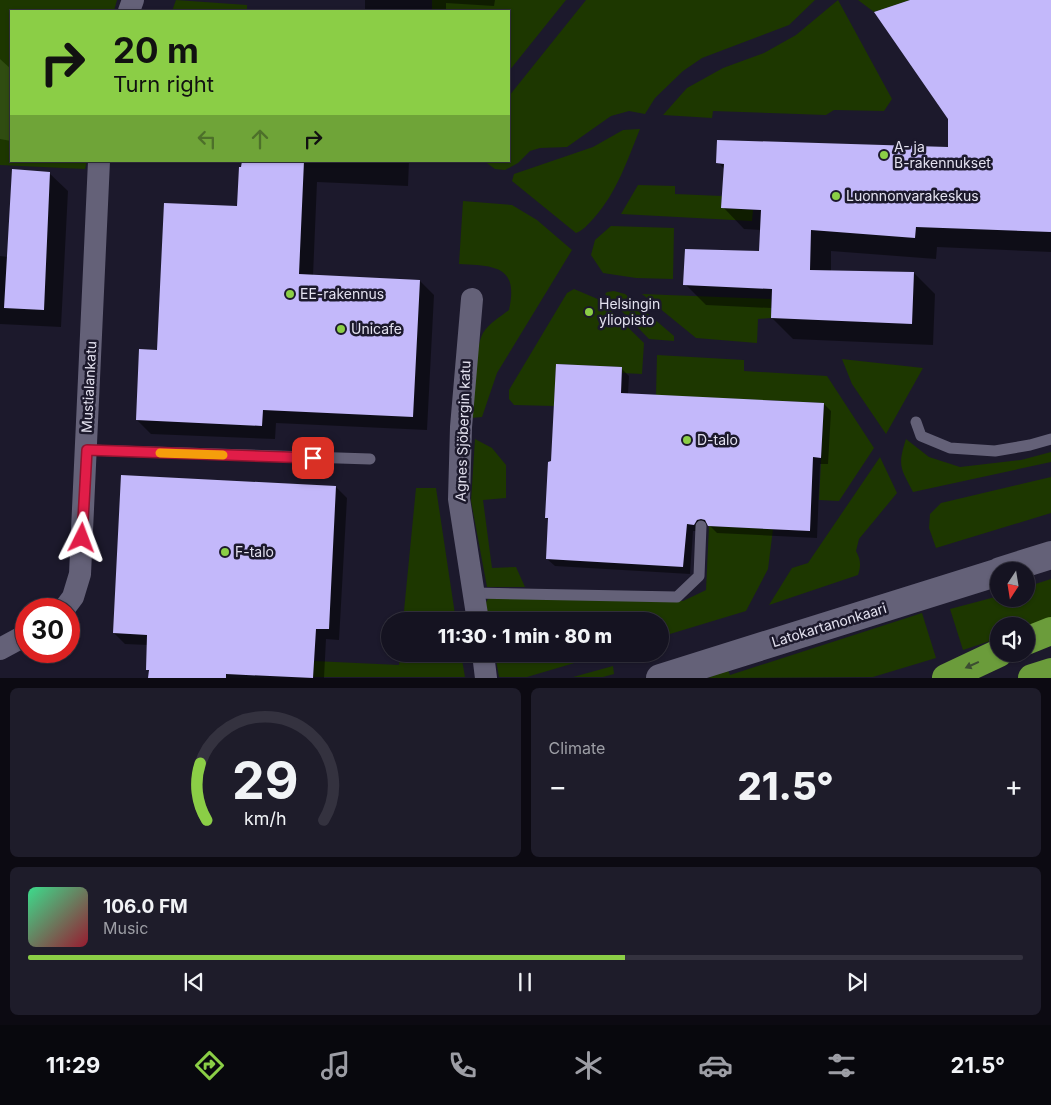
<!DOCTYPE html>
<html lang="en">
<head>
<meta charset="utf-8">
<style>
  body { margin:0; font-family:Inter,sans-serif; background:#1e1c2a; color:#f1f3f6; height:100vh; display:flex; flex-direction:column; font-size:19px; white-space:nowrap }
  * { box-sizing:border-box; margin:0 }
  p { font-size:16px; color:#9d9ea5 }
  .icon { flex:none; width:28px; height:28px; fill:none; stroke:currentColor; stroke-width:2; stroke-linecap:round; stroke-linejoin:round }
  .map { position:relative; height:678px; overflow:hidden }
  .drawer { display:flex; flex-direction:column; gap:10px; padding:10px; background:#0c0a12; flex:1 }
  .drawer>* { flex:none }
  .hud { position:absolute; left:10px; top:10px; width:500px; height:152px; border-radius:0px; box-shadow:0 1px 4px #0004,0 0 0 1px #34323f; background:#8bce46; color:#111; overflow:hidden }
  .needle { width:32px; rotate:192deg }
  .buttons { position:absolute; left:990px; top:562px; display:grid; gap:10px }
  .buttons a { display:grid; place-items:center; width:45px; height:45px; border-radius:50%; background:#151321; box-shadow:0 1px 4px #0004,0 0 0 1px #34323f; font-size:25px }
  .speed { position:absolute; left:15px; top:598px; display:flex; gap:10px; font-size:25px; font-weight:700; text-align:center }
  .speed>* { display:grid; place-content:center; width:65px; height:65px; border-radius:50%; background:#151321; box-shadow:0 1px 4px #0004,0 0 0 1px #34323f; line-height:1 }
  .speed .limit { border:8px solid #d22; background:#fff; color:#111 }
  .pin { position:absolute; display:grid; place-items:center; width:42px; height:42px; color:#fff; margin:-21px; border-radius:10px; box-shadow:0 2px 8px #0006 }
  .me { position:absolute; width:55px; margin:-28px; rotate:3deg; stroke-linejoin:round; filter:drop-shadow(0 0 4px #0008) }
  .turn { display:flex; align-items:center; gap:18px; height:105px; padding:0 20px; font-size:22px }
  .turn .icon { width:65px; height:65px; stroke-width:2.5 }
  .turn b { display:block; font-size:35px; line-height:42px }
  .lanes { display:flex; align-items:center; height:48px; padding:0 20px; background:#0003; justify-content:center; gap:25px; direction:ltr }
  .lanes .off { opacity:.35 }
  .big { font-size:38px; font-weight:800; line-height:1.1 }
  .drawer .card { flex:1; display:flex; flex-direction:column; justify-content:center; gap:8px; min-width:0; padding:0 18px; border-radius:8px; background:#1e1c2a }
  .drawer .dial { align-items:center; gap:0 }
  .dial svg { height:130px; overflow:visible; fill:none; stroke:#34323f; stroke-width:7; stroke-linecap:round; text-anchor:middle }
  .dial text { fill:#f1f3f6; stroke:none }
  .song { display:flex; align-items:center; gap:15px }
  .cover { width:60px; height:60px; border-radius:8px; background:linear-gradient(135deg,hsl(150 70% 55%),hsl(350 70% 35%)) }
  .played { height:5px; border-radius:2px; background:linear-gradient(90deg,#8bce46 60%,#34323f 60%) }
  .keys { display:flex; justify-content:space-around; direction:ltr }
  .heat { display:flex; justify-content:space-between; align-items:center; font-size:28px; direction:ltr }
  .drawer .tiles { flex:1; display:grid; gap:10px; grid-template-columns:1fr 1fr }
  .card:last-child { grid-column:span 2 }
  .trip { position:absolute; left:381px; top:612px; width:288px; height:50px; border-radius:25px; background:#151321; box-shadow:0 1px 4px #0004,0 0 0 1px #34323f; font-weight:800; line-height:50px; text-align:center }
  .tab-bar { display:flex; height:80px; justify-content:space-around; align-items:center; background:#08080d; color:#9d9ea5 }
  .tab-bar .icon { width:35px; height:35px }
  .tab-bar .selected { color:#8bce46 }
  .tab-bar b { font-size:22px; color:#f1f3f6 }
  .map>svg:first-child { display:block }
</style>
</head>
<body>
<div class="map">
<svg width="1051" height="678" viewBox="0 0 1051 678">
  <rect width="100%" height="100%" fill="#1c192c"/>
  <path fill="#1d3700" d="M0,0H117L114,11H11V161H87L85,169L0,165Z
    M176,0L247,5V11H172Z
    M432,0H566L509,71V11H432Z
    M586,0H815L789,25L702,58L683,71L655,98L645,114L629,111L611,116L567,147L540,148L530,151L518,163L505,170L495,169L484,161H509V96Z
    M838,0L892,99L884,111L834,110L826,115L713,111L712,118L663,115L687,88L723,68L764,53L796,35Z
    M858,0H910L874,12Z
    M640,129C627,161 617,192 594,218C588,224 584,230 576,233L512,181L514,174L593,147L623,130Z
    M638,185L675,186V194L722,196L721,208L753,210L752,221L621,214Z
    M463,201L512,205L537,220L572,250L497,373L482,417L471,418C473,400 475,346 483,333C489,323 500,317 509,310C519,265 494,266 459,264Z
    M611,226L674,228L673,279L636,278L603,273L591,255L595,240Z
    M574,289L600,300L644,343L642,374L622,373V367L556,364L554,406L514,405L509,399V390L567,293Z
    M614,291L625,294L674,336V341L649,339L605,294L607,292Z
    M642,294L771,299V318L758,319L757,343L696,338Z
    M657,355L744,360V371L827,376L874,448L839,501L819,500L824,403L656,395Z
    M842,359L923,368L886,434L852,384Z
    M475,439L492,448L506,465V498L483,500L492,568L516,567L525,587H487L471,501Z
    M906,439L929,457L960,467L1021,460L1051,452V462L913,492C901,468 897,467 906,439Z
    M880,457L897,493L859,539L856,551C861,560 861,566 858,575L769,605L792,568L808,563Z
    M1051,477V513L936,548L929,528L930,514L941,503Z
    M416,488H436L456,621H403Z
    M709,526L773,529L768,569L746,611L660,637V621H489L485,604L489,597L683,601L706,590Z
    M1051,579V621L1026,626H999V638L963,650L950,609L999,596V599H1026V587Z
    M922,613L936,658L873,677L708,678L728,670L730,675Z
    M400,654H461L465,677H313L314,661L399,665Z
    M495,654H605L527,677H499Z
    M613,666L614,674L603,677H573Z"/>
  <path fill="#304d11" d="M0,59L11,69V141L0,139Z"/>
  <path fill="#0007" d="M365,0H495L494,6L446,3V11H365Z
    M915,0H1051V252L937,247L936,259L831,251V272L914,273L935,294L933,345L793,339L772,318V308L706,305L685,284L760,253L761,230L744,229L723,207L725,170L718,162L950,149V118Z
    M243,161H409L408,186L317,182L313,276L420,281L434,295L427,430L276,423L275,439L151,434L137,420L159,351L239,208Z
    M49,173L68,191L61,327L0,324V256L8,257Z
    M622,369L629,376L628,394L824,404L831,411L828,464H820L817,538L717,533L709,525L704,526L701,531H693L690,574L555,566L547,559L549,520L546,518L552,462Z
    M336,487L347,498L339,640L326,639L324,678H155L147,669L148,645L125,644L114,633Z"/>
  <path fill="#c3b8fa" d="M910,0H1051V232L916,227L915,238L811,230L810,270L914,272L912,324L771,318L772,289L683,285L685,249L759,251L761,210L721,208L724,164L716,163L717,140L948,147V119L874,12Z
    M242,161H304L299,274L420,280L413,417L263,410L262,426L136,420L139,349L157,350L164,203L237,206L239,167H241Z
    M12,169L50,172L44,310L4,308Z
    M556,364L622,367L621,393L824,403L821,458L813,457L810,531L708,526L705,520L701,519L697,520L694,525L687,524L683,567L546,559L548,518H545L548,462L551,461Z
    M121,475L336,486L329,629H316L313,678L226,674V678H148L149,670H146L147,635L113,633Z"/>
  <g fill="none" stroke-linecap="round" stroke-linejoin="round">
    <path stroke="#646178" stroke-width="11" d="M916,422L921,436L950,448L995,451L1030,445L1051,439
      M87,450L370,459
      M474,593L677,597L699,576L701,526"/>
    <path stroke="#646178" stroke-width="22" d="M129,11L133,0
      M472,299L461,427L459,499L478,621
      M64,609L73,597L80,574L99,161
      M0,649L26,635
      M483,654L486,678"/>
    <path stroke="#646178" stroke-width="28" d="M1000,571L1051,555
      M660,678L999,572"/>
    <path stroke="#6b9c3b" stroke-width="28" d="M1026,641L1051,631
      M946,678L999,653
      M1032,678L1051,672"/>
  </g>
  <defs><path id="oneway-solid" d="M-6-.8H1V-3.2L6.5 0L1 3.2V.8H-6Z" transform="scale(1.25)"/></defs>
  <use fill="#3c4d32" href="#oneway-solid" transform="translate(972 665) rotate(156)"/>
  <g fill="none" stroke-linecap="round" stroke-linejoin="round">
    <defs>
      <path id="route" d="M82,538L87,450L313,458"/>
    </defs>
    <use href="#route" stroke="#92132f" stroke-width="12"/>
    <use href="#route" stroke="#e11d48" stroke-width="9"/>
    <path stroke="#f59e0b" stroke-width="9" d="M160,453L223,455"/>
  </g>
  <g fill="#8bce46" stroke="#1c192c" stroke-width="2">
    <circle cx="884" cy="155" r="5"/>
    <circle cx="836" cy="196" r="5"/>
    <circle cx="290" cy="294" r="5"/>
    <circle cx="589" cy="312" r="5"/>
    <circle cx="341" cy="329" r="5"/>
    <circle cx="687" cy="440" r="5"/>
    <circle cx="225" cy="552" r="5"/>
  </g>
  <g text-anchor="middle" stroke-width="5" stroke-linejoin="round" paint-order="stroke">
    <g font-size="14" fill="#e4e2f0" stroke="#1c192c" text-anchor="start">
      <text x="894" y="152">A- ja<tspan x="894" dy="16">B-rakennukset</tspan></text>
      <text x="846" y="201">Luonnonvarakeskus</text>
      <text x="300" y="299">EE-rakennus</text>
      <text x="599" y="309">Helsingin<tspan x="599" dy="16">yliopisto</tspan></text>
      <text x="351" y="334">Unicafe</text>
      <text x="697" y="445">D-talo</text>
      <text x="235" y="557">F-talo</text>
    </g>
    <g font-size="14" fill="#e4e2f0" stroke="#1c192c">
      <text transform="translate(89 387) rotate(-87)" y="5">Mustialankatu</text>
      <text transform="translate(463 431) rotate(-88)" y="5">Agnes Sjöbergin katu</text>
      <text transform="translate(829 625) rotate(-17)" y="5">Latokartanonkaari</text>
    </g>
  </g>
</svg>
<div class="buttons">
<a><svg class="needle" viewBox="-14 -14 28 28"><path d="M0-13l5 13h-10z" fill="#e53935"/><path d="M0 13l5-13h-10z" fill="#9d9ea5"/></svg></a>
<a><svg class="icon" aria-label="sound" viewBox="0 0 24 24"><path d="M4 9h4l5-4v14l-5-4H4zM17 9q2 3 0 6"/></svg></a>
</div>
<div class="speed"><div class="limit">30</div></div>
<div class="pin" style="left:313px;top:458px;background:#d93025"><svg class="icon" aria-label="arrive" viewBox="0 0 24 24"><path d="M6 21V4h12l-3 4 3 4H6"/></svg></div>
<svg class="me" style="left:82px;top:538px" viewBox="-20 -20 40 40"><path d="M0-17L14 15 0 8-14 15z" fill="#e11d48" stroke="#fff" stroke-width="4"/></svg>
<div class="trip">11:30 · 1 min · 80 m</div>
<div class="hud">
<div class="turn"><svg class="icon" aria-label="right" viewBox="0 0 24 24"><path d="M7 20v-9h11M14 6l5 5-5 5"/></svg><div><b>20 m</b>Turn right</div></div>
<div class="lanes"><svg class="icon off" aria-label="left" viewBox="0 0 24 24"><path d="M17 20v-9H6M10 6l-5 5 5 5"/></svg><svg class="icon off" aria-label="ahead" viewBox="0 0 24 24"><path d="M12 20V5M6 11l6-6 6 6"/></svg><svg class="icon" aria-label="right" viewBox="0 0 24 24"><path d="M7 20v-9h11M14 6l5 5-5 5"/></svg></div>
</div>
</div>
<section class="drawer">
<div class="tiles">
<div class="card dial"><svg viewBox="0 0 100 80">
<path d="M14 69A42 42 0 1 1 86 69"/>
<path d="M14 69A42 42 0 0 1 10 34" stroke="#8bce46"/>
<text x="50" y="56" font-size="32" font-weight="700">29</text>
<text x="50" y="72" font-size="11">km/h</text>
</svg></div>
<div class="card"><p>Climate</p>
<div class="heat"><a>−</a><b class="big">21.5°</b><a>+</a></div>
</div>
<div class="card">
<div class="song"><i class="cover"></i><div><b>106.0 FM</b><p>Music</p></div></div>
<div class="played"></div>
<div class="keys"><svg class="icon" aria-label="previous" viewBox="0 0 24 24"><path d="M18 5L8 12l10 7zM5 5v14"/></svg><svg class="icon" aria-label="pause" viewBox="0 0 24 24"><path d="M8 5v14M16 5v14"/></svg><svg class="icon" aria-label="next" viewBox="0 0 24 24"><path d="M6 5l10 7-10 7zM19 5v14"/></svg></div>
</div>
</div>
</section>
<nav class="tab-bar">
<b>11:29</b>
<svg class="icon selected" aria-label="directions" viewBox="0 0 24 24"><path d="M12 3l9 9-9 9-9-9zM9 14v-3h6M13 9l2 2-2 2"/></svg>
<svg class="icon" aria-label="music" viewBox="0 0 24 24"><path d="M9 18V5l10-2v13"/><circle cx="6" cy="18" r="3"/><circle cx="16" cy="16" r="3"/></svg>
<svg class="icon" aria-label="phone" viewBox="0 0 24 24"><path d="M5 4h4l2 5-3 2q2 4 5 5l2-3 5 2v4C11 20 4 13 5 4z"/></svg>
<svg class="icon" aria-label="climate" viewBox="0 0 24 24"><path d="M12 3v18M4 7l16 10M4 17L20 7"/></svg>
<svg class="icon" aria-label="car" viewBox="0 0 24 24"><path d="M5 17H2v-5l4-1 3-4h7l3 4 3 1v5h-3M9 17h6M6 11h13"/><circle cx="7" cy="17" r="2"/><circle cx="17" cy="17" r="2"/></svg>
<svg class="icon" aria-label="filters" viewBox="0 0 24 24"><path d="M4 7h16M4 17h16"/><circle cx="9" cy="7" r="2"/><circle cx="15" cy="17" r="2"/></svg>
<b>21.5°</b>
</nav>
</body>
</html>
